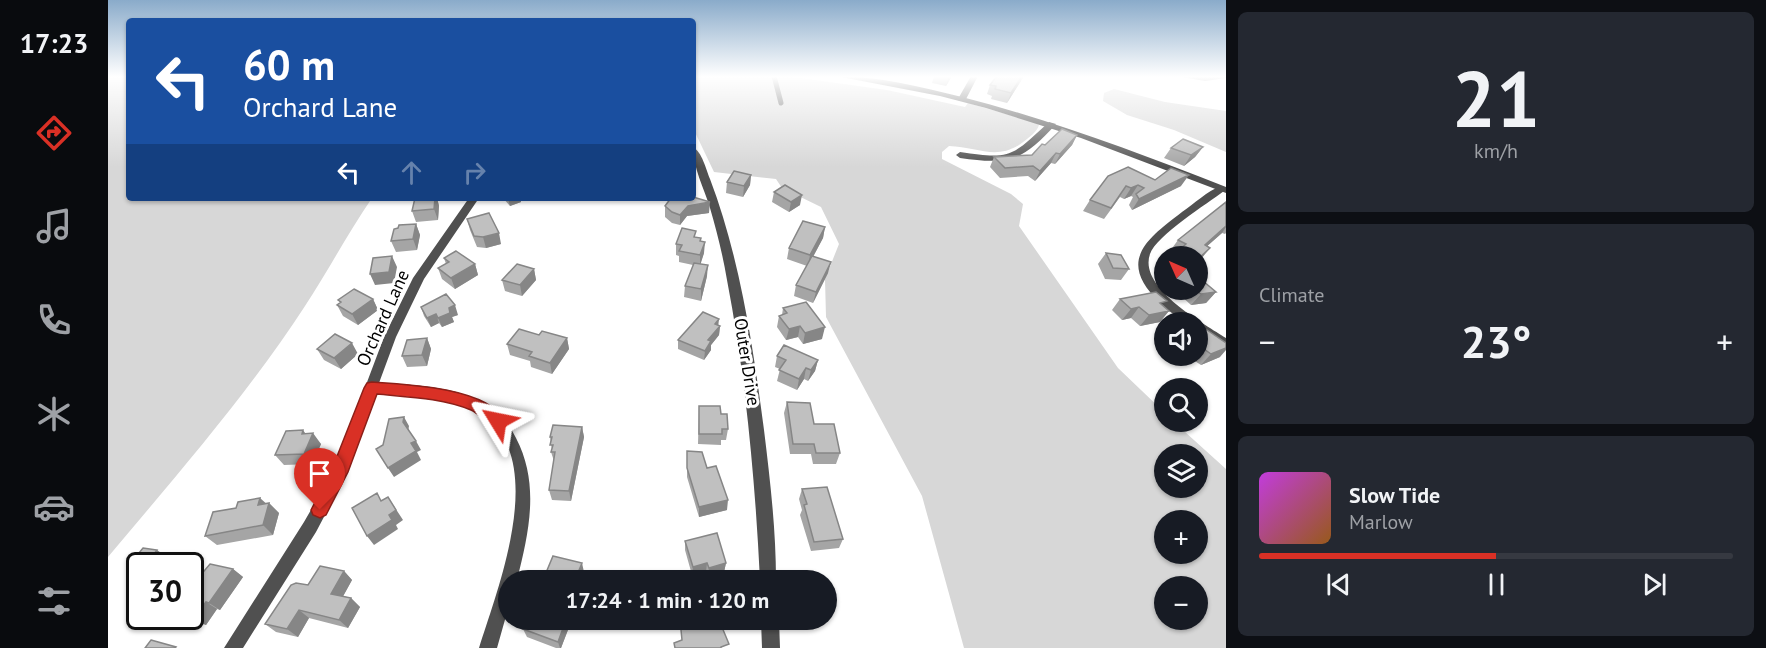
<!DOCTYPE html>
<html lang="en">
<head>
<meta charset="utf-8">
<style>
  body { margin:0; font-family:"PT Sans",sans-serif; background:#242831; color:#f1f3f6; height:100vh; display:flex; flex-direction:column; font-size:22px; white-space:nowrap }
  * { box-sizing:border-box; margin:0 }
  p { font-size:20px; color:#9ea1a6 }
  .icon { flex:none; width:33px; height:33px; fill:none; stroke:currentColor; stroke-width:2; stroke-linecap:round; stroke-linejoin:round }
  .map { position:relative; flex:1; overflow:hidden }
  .details { display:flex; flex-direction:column; gap:12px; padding:12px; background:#0d0f14; width:540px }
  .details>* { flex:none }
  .banner { position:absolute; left:18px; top:18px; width:570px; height:183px; border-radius:6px; box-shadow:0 2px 4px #0004; background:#1a4fa0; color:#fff; overflow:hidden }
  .needle { width:39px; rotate:315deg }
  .controls { position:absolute; left:1046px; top:246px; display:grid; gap:12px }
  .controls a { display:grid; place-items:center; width:54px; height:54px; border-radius:50%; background:#171b24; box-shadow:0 2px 4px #0004; font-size:30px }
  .speed { position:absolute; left:18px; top:552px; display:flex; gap:12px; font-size:30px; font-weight:700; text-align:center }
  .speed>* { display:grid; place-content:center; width:78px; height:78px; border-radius:50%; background:#171b24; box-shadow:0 2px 4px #0004; line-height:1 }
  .speed .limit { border:3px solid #111; border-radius:9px; background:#fff; color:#111 }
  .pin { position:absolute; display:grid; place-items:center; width:51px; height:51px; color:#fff; margin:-62px -26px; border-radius:50% 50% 50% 0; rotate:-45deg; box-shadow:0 0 6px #0007 }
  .pin .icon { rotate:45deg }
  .me { position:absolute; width:66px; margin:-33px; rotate:305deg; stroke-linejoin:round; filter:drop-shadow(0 0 4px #0008) }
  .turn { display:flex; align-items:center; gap:21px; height:126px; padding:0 18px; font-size:27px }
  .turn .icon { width:78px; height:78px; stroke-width:2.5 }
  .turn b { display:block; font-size:42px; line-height:51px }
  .lanes { display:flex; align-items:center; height:57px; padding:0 18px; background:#0003; justify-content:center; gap:30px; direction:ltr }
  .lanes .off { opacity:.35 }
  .big { font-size:45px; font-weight:700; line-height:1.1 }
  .details .tile { flex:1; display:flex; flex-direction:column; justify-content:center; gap:9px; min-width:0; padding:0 21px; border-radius:9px; background:#242831 }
  .details .dial { align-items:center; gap:0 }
  .dial b { font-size:78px; line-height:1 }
  .song { display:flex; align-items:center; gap:18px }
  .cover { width:72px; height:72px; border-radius:9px; background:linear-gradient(135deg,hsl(290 70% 55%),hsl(30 70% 35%)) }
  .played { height:6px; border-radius:3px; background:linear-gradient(90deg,#d93025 50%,#363941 50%) }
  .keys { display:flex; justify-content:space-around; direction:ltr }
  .heat { display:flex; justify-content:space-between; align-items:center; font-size:33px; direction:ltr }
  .trip { position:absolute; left:390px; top:570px; width:339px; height:60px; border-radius:30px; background:#171b24; box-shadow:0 2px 4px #0004; font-weight:700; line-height:60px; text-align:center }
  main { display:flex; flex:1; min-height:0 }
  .tabs { display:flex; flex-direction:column; width:108px; justify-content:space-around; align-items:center; background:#090b0e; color:#9ea1a6 }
  .tabs .icon { width:42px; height:42px }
  .tabs .active { color:#d93025 }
  .tabs b { font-size:27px; color:#f1f3f6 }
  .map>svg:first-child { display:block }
</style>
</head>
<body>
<main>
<nav class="tabs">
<b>17:23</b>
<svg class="icon active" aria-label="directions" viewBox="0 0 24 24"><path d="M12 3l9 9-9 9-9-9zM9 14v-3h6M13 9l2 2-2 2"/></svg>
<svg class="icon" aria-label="music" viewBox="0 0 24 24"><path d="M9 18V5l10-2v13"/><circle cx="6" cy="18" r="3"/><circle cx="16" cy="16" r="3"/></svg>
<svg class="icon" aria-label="phone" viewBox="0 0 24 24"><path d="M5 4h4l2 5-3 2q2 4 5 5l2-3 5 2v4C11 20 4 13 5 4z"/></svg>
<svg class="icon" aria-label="climate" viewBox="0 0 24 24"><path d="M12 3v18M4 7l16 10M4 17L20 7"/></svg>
<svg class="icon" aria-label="car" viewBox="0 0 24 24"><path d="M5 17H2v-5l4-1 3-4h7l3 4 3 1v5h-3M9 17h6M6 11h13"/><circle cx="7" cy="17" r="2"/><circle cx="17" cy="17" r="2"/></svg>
<svg class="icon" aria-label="filters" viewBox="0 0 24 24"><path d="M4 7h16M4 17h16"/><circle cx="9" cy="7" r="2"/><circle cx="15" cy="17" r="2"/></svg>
</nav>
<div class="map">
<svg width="1118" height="648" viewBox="0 0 1118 648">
  <rect width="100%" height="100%" fill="#fff"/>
  <path fill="#d7d7d7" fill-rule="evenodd" d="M0,76H21V198H264C240,233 220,271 197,306C139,395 68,476 0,557Z
    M678,76L779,90L857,107L860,103L926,122L931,125C929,131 924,135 919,139C891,163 872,147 841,146L834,152V159L903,194L915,204L911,226L1010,368L1056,412V422H1066L1118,469V648H856L814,496L718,317L717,279L731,244L713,207L674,188L668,179L606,172L585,128V77ZM1056,454H1089V488H1056ZM1056,520H1089V554H1056ZM1056,586H1089V620H1056Z
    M1006,89L1057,102L1118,111V152L1066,130L1019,115L995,101L996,93Z"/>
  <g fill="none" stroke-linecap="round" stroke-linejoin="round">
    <path stroke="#505050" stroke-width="5" d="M666,76L673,103"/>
    <path fill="#505050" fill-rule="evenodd" d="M863,76H870L857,101H851L850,99Z
      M1068,76H1118V78L1097,81Z
      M941,122L948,124C915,161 901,165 852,158L848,155L852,152C904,160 904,156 941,122Z
      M1113,186L1116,187V191C1100,203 1048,236 1042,254C1030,288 1095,323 1118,338V349L1089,331V322C1074,322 1064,314 1053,304C1009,262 1036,241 1074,212C1086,204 1099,191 1113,186Z
      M361,198H371L316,279L288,337L271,383C307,385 347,386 378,404C392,412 401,424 408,438C432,484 421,532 409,580H400V609L389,648H371C390,587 445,451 367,411C337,396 300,395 268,393L237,477L208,532L135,648H116L196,522L226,470L276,337L305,278Z"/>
    <path fill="#505050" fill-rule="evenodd" d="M728,76C770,76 813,87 854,97C944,120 1031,153 1118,187V193L973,138L878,108L832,96Z
      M585,147C594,152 598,169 602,179C632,258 645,346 656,430C662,479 668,530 668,580H652C647,479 638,379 619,280C615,256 609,232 602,208C596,188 585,168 585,147Z
      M653,620H671L672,648H654Z"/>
  </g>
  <path fill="#a5a5a5" d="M826,76H844L838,86L824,83Z
    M916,76L899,103L883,99L884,96L879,94L882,85Z
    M969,135L964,145L947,164L943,163L927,181L920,176L892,178L882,167L886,157L924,155L937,145Z
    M1095,147L1087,157L1076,166L1056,158L1063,148Z
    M643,175L642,185L635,197L618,193L619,182Z
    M1000,176L1047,180L1073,186L1024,210L1021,205L1025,197L1023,196L1016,199L1012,197L996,219L975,211L982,200Z
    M666,192L692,205L681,212L664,202Z
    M307,198H329L331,206L330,220L308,222L304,211Z
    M395,198H412L413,202L402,206Z
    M1118,202V233L1117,234L1114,233L1099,246L1093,259L1067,254L1062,251L1070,240Z
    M557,206L601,213L579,216L572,225L564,223L557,217Z
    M359,219L393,244L378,248L369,247L362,230Z
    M308,224L312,235L309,250L288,252L283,241L290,228Z
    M717,227L715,238L705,257L720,273L705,303L686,296L688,285L699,266L679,259L681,248Z
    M588,237L596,253L592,264L599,276L593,301L576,297L577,286L585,265L571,262V256L568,255V244Z
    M998,253L1021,269L1013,280L997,279L990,264Z
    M336,258L367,264L370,275L347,289L334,279L330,268L338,264Z
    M1056,266V275L1053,270Z
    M426,269L428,280L414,296L397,291L394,280Z
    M1089,273L1095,278L1091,282L1108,292L1098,303L1083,305L1072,295L1077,290H1089Z
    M265,299L270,310L250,325L235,316L229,305L232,303L230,300Z
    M1012,299L1056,306L1052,322L1032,326L1023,318L1014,320L1004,310Z
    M313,307L350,315L344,317L346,322L334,327L331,323L323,327L316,316Z
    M675,308L714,339L695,344L690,337L678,340L669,327L671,316L674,315Z
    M610,325L612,326L611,335L603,345V350L596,360L570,349V340Z
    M1089,334L1112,357L1093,365L1079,356H1089Z
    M431,335L459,338L461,349L444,374L423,367L422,361L402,355L399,344Z
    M319,338L323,349L319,366L299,367L294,356Z
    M209,349L250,354L233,369L216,360Z
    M669,356L710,360L707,371L700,381L696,379L689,390L669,381L672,369L667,367Z
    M679,402L706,424L732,453L728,464H705L703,454H682L676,413Z
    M591,406L613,414L620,429L618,440H613V445L590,444Z
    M474,427L476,437L463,501L444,500L441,490L446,461L443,452L444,450L442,437Z
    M197,433L213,444L204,464L176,465L167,455Z
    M579,451L599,468L619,510L591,517L579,477Z
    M694,489L735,539L731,548L703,551L692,515L694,510L691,499Z
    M161,503L171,513L165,535L109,545L97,536L158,504Z
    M577,541L618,563L616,572L599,577L598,572L584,575L577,550Z
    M56,555L47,566H42L33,564L26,559Z
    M125,569L135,577L112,610L109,609L98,625L81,620L75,616H82L91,577Z
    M236,571L244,580L235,596L243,598L252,607L240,628L201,618L190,637L168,632L157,624L200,585Z
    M419,620H462L463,622L453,648H448L419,637L415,629Z"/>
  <path fill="#868686" d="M841,76H844L838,86Z
    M914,76H916L899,103L903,93Z
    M969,135L964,145L947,164L952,154Z
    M1095,147L1087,157L1076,166L1083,155Z
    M948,153L943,163L927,181L932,171Z
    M643,175L642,185L635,197L636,186Z
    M1081,175L1073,186L1024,210L1031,199Z
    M1030,185L1023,196L1016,199L1023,188Z
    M694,195L692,205L681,212L683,202Z
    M327,198H329L331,206L330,220L326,209Z
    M400,198H412L413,202L402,206Z
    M602,202L601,213L579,216L572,225V215L580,206Z
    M308,224L312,235L309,250L305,239Z
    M1118,226V227L1114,233L1088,256L1097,245Z
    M717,227L715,238L700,266L702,255Z
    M391,233L393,244L378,248L375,237Z
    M597,242L596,253L592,266V255Z
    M1102,248L1093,259L1089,262V260Z
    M284,256L289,267L286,283L267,285L262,274Z
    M723,262L720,273L705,303L708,292Z
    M367,264L370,275L347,289L343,278Z
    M600,265L599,276L593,301V289Z
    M426,269L428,280L414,296L412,285Z
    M1108,292L1098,303L1083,305L1093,294Z
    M265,299L270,310L250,325L244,314Z
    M347,305L350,315L344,317L346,322L334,327L330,318L341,308Z
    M1031,307L1023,318L1014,320L1023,309Z
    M1061,311L1052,322L1032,326L1041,315Z
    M328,314L331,323L323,327L319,318Z
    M611,319L610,328L612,326L611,335L603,345V350L596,360L597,351L607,324Z
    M692,326L690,337L678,340L681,329Z
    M717,327L714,339L695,344L697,333Z
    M319,338L323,349L319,366L314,355Z
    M459,338L461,349L444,374L442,363Z
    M244,343L250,354L233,369L226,358Z
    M1118,348V350L1112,357L1093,365L1103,354Z
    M710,360L707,371L700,381L703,370Z
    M698,368L696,379L689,390L691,379Z
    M296,417L301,426L300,432L295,422Z
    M474,427L476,437L463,501L461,491Z
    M195,430L202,440L205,433L213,444L204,464L196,454L194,434Z
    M308,441L313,450L309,452L313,460L286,477L280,468L303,443Z
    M280,497L295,520L288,525L290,529L266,545L259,536L281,515Z
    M152,498L161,506V503L171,513L165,535L155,525L150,505Z
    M620,500L619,510L591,517V507Z
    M49,550L56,555L47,566H45L40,562Z
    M474,563L476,572L473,580H467Z
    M599,563L598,572L584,575L585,567Z
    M618,563L616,572L599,577L601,568Z
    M125,569L135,577L112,610L101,603Z
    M236,571L244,580L232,602L223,594Z
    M243,598L252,607L240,628L231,620Z
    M98,602L109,609L98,625L86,618Z
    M191,610L201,618L190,637L179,629Z
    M458,620H462L463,622L453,648H452L450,642Z"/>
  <path fill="#c0c0c0" stroke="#868686" stroke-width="1.5" d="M889,76H914L903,93L887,89L888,86L882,85Z
    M954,129L969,135L952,154L948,153L932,171L925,166L897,168L886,157L924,155L934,144L937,145Z
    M1075,139L1095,147L1083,155L1063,148Z
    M1020,167L1047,180L1063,168L1081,175L1031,199L1028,194L1036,188L1030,185L1023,188L1018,186L1003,208L982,200L1000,176Z
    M626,171L643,175L636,186L619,182Z
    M677,185L694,195L683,202L666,192Z
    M585,197L602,202L580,206L572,215L564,212L557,206L563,198Z
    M307,198H327L326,209L304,211Z
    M1118,202V226L1097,245L1102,248L1089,260V256H1064L1078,244L1070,240Z
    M381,213L391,233L375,237L366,236L359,219Z
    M695,221L717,227L702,255L681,248Z
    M308,224L305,239L283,241L286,229L290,228L291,225Z
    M574,228L588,231L586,237L593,238L592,241L597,242L592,255L571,251L574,245L568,244Z
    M348,251L367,264L343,278L330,268L341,262L336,258Z
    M998,253L1013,255L1021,269L1005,268Z
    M284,256L281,272L262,274L265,258Z
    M704,256L723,262L708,292L688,285Z
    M586,263L600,265L593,289L577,286Z
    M409,264L426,269L412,285L394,280Z
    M1089,273L1095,278L1089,277Z
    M1095,281L1108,292L1093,294L1087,290H1089V283Z
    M246,289L265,299L244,314L229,305L233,302L230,300Z
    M1048,292L1059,301L1052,303L1061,311L1041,315L1031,307L1023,309L1012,299Z
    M338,294L347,305L341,308L342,313L330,318L328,314L319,318L313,307Z
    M698,302L717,327L697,333L692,326L681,329L671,316L679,313L675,308Z
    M595,312L611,319L607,324L612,326L600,340L603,341L597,351L570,340Z
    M411,329L431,335L434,331L459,338L442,363L421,356L424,352L399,344Z
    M1099,330L1118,343V348L1103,354L1089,344V334Z
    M227,334L244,343L226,358L209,349Z
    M319,338L314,355L294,356L299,340Z
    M676,345L710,360L703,370L698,368L691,379L671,370L678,360L669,356Z
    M679,402L702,403L706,424H726L732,453H708L706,444H685Z
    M591,406H612L613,414H619L620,429H614V434H591Z
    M296,417L295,422L308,441L303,443L308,451L280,468L268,449L275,445L281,419Z
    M445,425L474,427L461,491L441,490L447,452H443L445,445H442L444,437H442Z
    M195,430L194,434L205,433L196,454L167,455L178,431Z
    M579,451L594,452L599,468L608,466L620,500L591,507L579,468Z
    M719,487L735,539L706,542L696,505L699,504L694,489Z
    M269,493L273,501L280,497L288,510L281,515L284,520L259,536L244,508Z
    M152,498L150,505L161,503L155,525L97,536L105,512L128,508L130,502Z
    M609,533L618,563L601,568L599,563L585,567L577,541Z
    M35,548L49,550L40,562L26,559Z
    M445,556L474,563L467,580H435Z
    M102,564L125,569L101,603L98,602L86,618L82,616V582L87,576L91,577Z
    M212,566L236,571L223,594L243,598L231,620L191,610L179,629L157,624L183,585L188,583L200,585Z
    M419,620H458L450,642L415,629Z
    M572,620H603L604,623L611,620L621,644L613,647V648H567L566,643L574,640Z
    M43,640L68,647L67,648H37Z"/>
  <linearGradient id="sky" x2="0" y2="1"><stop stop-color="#8aabca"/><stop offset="0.46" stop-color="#fff"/><stop offset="1" stop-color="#fff" stop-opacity="0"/></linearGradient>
  <rect width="1118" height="167" fill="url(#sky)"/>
  <path fill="#d93025" stroke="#8d1f18" stroke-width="1.5" d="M264,382C298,384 381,388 397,421L395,426C382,430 374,415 363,410C334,398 300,397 269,394L240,472L218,515L212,518L205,515L203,510L224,469L256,388L259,383Z"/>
  <g text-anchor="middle" stroke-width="6" stroke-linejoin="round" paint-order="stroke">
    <g font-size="18" fill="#000" stroke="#fff">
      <text transform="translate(275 318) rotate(-66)" y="6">Orchard Lane</text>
      <text transform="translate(639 362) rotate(81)" y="6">Outer Drive</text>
    </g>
  </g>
</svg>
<div class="controls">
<a><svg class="needle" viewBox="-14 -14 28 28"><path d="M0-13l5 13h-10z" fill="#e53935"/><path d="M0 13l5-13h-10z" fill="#9ea1a6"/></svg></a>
<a><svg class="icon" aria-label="sound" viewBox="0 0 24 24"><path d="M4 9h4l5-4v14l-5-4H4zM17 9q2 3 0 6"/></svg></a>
<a><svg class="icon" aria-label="search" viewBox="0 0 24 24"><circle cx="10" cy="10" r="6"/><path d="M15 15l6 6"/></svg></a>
<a><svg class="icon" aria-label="layers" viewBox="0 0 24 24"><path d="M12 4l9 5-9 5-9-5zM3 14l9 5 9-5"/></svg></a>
<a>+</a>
<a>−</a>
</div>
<div class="speed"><div class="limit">30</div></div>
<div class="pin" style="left:212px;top:510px;background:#d93025"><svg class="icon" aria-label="arrive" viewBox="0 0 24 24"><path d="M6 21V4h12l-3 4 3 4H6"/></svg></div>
<svg class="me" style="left:390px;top:421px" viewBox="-20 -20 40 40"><path d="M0-17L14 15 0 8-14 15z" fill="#d93025" stroke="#fff" stroke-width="4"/></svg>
<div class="trip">17:24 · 1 min · 120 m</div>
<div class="banner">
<div class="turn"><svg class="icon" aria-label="left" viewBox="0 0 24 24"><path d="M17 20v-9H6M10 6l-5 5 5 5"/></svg><div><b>60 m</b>Orchard Lane</div></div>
<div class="lanes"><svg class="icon" aria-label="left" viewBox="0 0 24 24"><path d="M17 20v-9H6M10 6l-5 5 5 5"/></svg><svg class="icon off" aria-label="ahead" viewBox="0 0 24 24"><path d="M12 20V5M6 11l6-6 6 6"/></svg><svg class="icon off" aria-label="right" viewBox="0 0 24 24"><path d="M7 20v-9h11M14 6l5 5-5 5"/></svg></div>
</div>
</div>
<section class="details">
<div class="tile dial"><b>21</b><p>km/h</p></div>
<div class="tile"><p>Climate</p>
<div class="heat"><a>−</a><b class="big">23°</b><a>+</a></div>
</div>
<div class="tile">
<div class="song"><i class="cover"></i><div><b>Slow Tide</b><p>Marlow</p></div></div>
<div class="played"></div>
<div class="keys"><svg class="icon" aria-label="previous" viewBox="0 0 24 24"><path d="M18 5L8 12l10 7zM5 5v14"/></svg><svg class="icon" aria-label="pause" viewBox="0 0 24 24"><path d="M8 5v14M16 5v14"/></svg><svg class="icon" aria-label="next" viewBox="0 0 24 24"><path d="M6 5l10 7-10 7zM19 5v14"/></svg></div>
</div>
</section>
</main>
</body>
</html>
